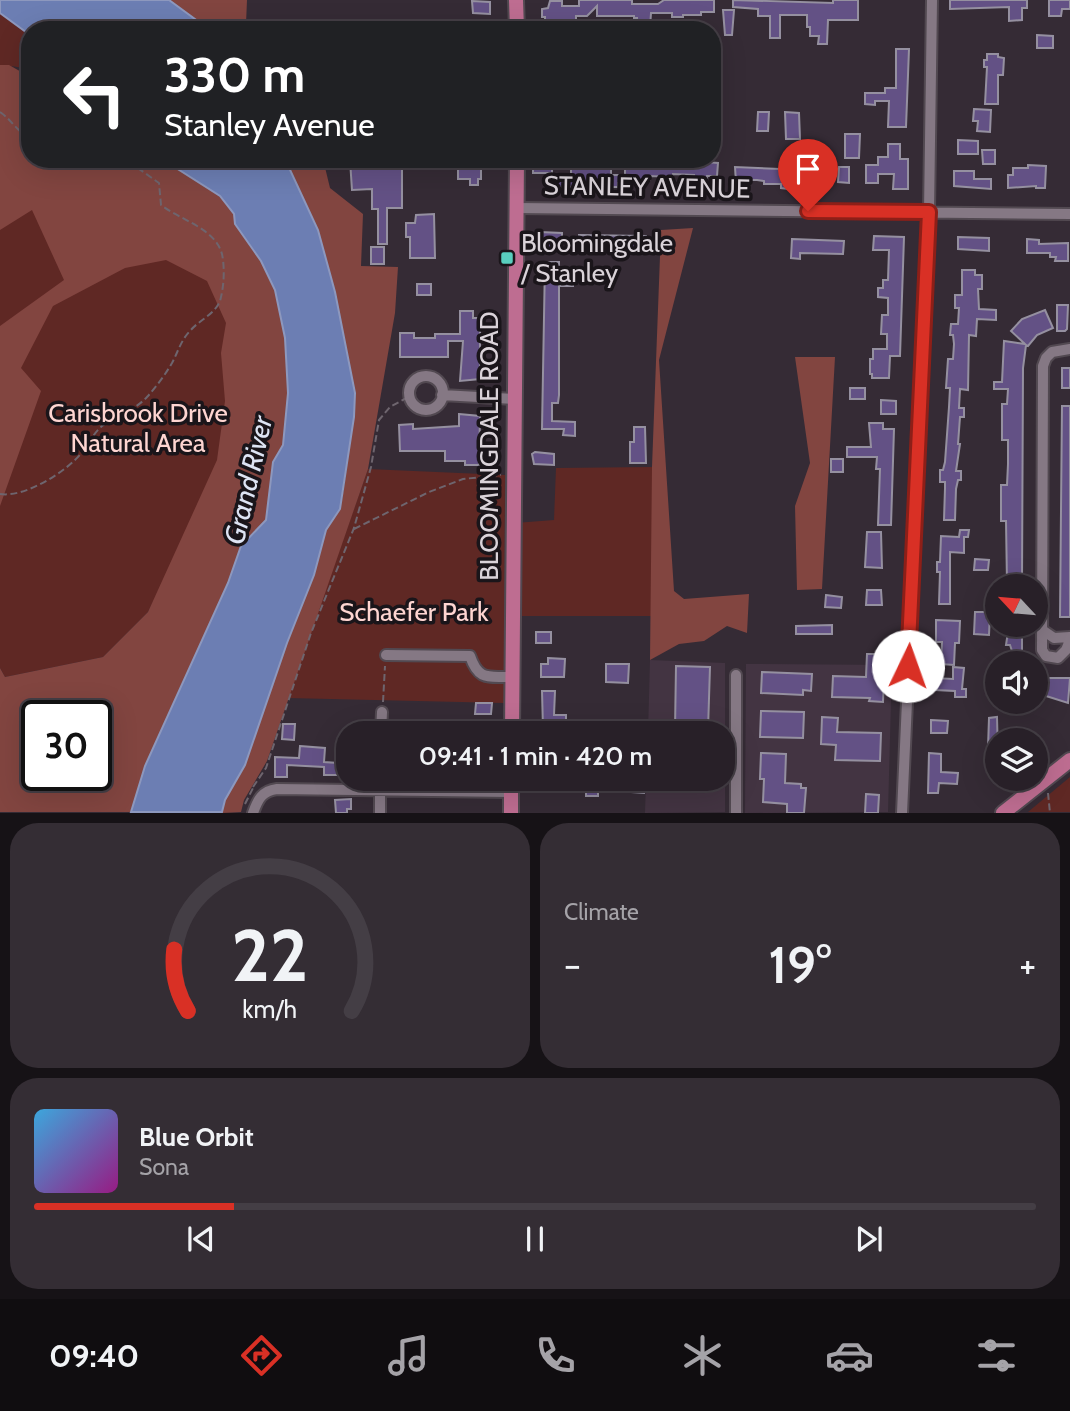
<!DOCTYPE html>
<html lang="en">
<head>
<meta charset="utf-8">
<style>
  body { margin:0; font-family:Cabin,sans-serif; background:#342d34; color:#f1f3f6; height:100vh; display:flex; flex-direction:column; font-size:26px; white-space:nowrap }
  * { box-sizing:border-box; margin:0 }
  p { font-size:23px; color:#a5a3a8 }
  .icon { flex:none; width:38px; height:38px; fill:none; stroke:currentColor; stroke-width:2; stroke-linecap:round; stroke-linejoin:round }
  .map { position:relative; height:813px; overflow:hidden }
  .side { display:flex; flex-direction:column; gap:10px; padding:10px; background:#161216; flex:1 }
  .side>* { flex:none }
  .hud { position:absolute; left:21px; top:21px; width:700px; height:147px; border-radius:28px; box-shadow:0 7px 28px #0002,0 0 0 2px #443e45; background:#202124; color:#fff; overflow:hidden }
  .needle { width:46px; rotate:296deg }
  .fabs { position:absolute; left:985px; top:574px; display:grid; gap:14px }
  .fabs a { display:grid; place-items:center; width:63px; height:63px; border-radius:50%; background:#282028; box-shadow:0 7px 28px #0002,0 0 0 2px #443e45; font-size:35px }
  .speed { position:absolute; left:21px; top:700px; display:flex; gap:14px; font-size:35px; font-weight:700; text-align:center }
  .speed>* { display:grid; place-content:center; width:91px; height:91px; border-radius:50%; background:#282028; box-shadow:0 7px 28px #0002,0 0 0 2px #443e45; line-height:1 }
  .speed .limit { border:4px solid #111; border-radius:10px; background:#fff; color:#111 }
  .pin { position:absolute; display:grid; place-items:center; width:60px; height:60px; color:#fff; margin:-72px -30px; border-radius:50% 50% 50% 0; rotate:-45deg; box-shadow:0 0 7px #0007 }
  .pin .icon { rotate:45deg }
  .me { position:absolute; width:77px; margin:-38px; rotate:3deg; stroke-linejoin:round; filter:drop-shadow(0 0 5px #0008) }
  .turn { display:flex; align-items:center; gap:24px; height:147px; padding:0 28px; font-size:32px }
  .turn .icon { width:91px; height:91px; stroke-width:2.5 }
  .turn b { display:block; font-size:49px; line-height:60px }
  .big { font-size:52px; font-weight:600; line-height:1.1 }
  .side .widget { flex:1; display:flex; flex-direction:column; justify-content:center; gap:10px; min-width:0; padding:0 24px; border-radius:28px; background:#342d34 }
  .side .dial { align-items:center; gap:0 }
  .dial svg { height:182px; overflow:visible; fill:none; stroke:#443e45; stroke-width:7; stroke-linecap:round; text-anchor:middle }
  .dial text { fill:#f1f3f6; stroke:none }
  .song { display:flex; align-items:center; gap:21px }
  .cover { width:84px; height:84px; border-radius:10px; background:linear-gradient(135deg,hsl(200 70% 55%),hsl(310 70% 35%)) }
  .played { height:7px; border-radius:4px; background:linear-gradient(90deg,#d93025 20%,#443e45 20%) }
  .keys { display:flex; justify-content:space-around; direction:ltr }
  .heat { display:flex; justify-content:space-between; align-items:center; font-size:38px; direction:ltr }
  .side .tiles { flex:1; display:grid; gap:10px; grid-template-columns:1fr 1fr }
  .widget:last-child { grid-column:span 2 }
  .trip { position:absolute; left:336px; top:721px; width:399px; height:70px; border-radius:28px; background:#282028; box-shadow:0 7px 28px #0002,0 0 0 2px #443e45; font-weight:600; line-height:70px; text-align:center }
  .menu { display:flex; height:112px; justify-content:space-around; align-items:center; background:#100d10; color:#a5a3a8 }
  .menu .icon { width:49px; height:49px }
  .menu .selected { color:#d93025 }
  .menu b { font-size:32px; color:#f1f3f6 }
  .map>svg:first-child { display:block }
</style>
</head>
<body>
<div class="map">
<svg width="1070" height="813" viewBox="0 0 1070 813">
  <rect width="100%" height="100%" fill="#352b35"/>
  <path fill="#433442" d="M650,660L725,663V812L645,813L646,779H723V733H648Z
    M746,664L892,665L888,812L745,813Z"/>
  <path fill="#5f2824" d="M0,13L30,35V69L11,66L30,77V159H162L235,224L261,261L285,338L148,612L103,657L5,677L0,668Z
    M652,467V616H514L515,523L554,520L556,468Z
    M368,469L505,475L504,703L287,698Z
    M1070,777V812H1028Z"/>
  <path fill="#824540" fill-rule="evenodd" d="M169,0H247L246,24L224,23L228,30H206L203,25Z
    M0,65H9L30,77V159H162L220,196L234,214L235,224L261,261L275,290L285,338L288,393L283,445L273,463L266,520L241,546L228,583L145,766L131,812H0V668L5,677L103,657L148,612L217,460L225,401L221,353L226,323L207,281L166,260L125,268L53,306L21,368L41,391L0,506V326L64,280L32,210L0,230ZM37,716H96V775H37Z
    M285,159H323L330,188L363,214L361,266L398,267L395,313L368,469L267,761L244,800L241,812L222,813L225,800L245,765L287,643L314,575L326,530L342,500L354,417L355,393L335,292L318,230Z
    M693,228L659,360L674,591L684,599L749,594L747,633L727,626L704,641L679,644L650,660L652,467L661,230Z
    M795,357H835L822,589L797,590L795,506L810,463Z"/>
  <path fill="#6c7eb3" stroke="#8d98be" stroke-width="2" d="M0,0H169L203,25L206,30H91L90,27L86,30H30V35L0,13Z
    M162,159H285L318,230L335,292L355,393L354,417L340,509L326,530L314,575L287,643L245,765L225,800L222,812H131L145,766L228,583L241,546L266,520L273,462L283,445L288,393L285,338L275,290L261,261L235,224L234,214L220,196Z"/>
  <path fill="#635185" stroke="#9590a0" stroke-width="2" d="M579,0H632V4H658L664,0H714V12H701V15H683V17H672V13H651L650,28H637V18H634V16H597V6L587,16H576V21H558V29L545,30V17H542V9L548,8L550,1H562V6H579Z
    M733,0L833,3V0H858V20H828L827,44H818L819,36H810V27H807V15H780V38H770V16H758V9L733,7Z
    M950,0H1027V8H1022V20L1009,21V7L950,9Z
    M1049,0H1070V9H1062L1061,16H1049Z
    M472,1L490,2V14L473,13Z
    M723,10H734L732,35H725Z
    M1037,35L1053,36V48H1037Z
    M896,49H909L906,127H888L889,101H875V105L865,104V93H885V88H896Z
    M987,54H998V57L1004,58L1003,75H998V104H985L987,67H984V60H987Z
    M974,109L991,110L990,132L977,131L978,121H973Z
    M758,112H769L768,131H757Z
    M785,112L799,113L800,139H786Z
    M845,134H860L859,158H845Z
    M958,140L978,141V154H958Z
    M888,144H900V159H908V189H893L894,174H878V183H866V165H878V157H888Z
    M982,150H995V164H983Z
    M533,159H552V173H533Z
    M791,159H795L799,163H821V183H798L797,187L789,189L781,188V184H764V181L757,180H744L743,183H736L735,167L780,169V163L786,164Z
    M350,160H359V168H402V208H387V244H378V209H372V189L352,190Z
    M662,160H676V164L705,165V162L718,163L717,176H707L706,185H693L694,175L673,174V177L650,176V180L618,183V187H551V175H571V161H611V175H625V162H635V165H662Z
    M470,161H481V179H478V185H470V179H458V165H470Z
    M1028,165L1046,166L1045,188H1036V186L1008,188V175H1013V168H1028Z
    M839,167H849V183L838,182Z
    M954,171H974V179H991V189L954,186Z
    M434,214L435,258H410V237H406V223H415L416,215Z
    M540,232L562,233V242H551V251H539V246H532V234H540Z
    M579,235L646,236V250H579Z
    M874,236L904,237L900,356H890L889,378H872V374H870V359H873V349H887V334H881L882,315H888V298L878,297V288H883V280H888L889,250H873Z
    M958,237L989,238V251L958,249Z
    M792,239L844,241L843,254L800,253V259L791,258Z
    M1027,239L1039,240V244L1068,243V261H1055L1056,257H1050V253H1027Z
    M371,247H384V264H371Z
    M545,262H559V277H573V286H559V395L558,403H552V421L575,422V436L563,435L564,429H542Z
    M962,270H975V275H982V289H978L979,309L996,310V320L977,319L976,336L969,335L968,390L960,389L959,408H964V417H960L958,444H960L956,471H961V480H958L956,489L955,520H944L945,488V482H940V470H943L945,462L949,407L950,388H946L948,359H953L954,344L953,335H950L951,324H958L959,308H955V295H962Z
    M417,284H431V295H417Z
    M1057,305H1068L1067,329L1065,331H1057Z
    M1045,310L1053,328L1037,335L1028,346L1026,345L1023,368L1022,583L1007,584L1006,521H1001V485H1007L1008,464V440H1002V404H1007L1008,389H994V382H1002L1004,341L1025,344L1011,331L1022,319Z
    M460,311H473V318H480V379L460,381L463,341H448V357H400V333H414V338H435V334H460Z
    M1062,368H1070V388H1062Z
    M850,388H865V399H850Z
    M881,400L896,401V414H881Z
    M1062,406H1070V617H1060Z
    M459,414L480,416L479,465H465V461H445V451H400L399,425L413,424V429L459,426Z
    M869,423H883V429H894L891,525H878L880,469H876L877,457H847V447H871Z
    M634,427H645L646,463H630V442H634Z
    M535,452L554,454V465L534,464L532,454Z
    M831,459H843V472H831Z
    M960,530H969L968,537H964V553L950,552V604H939L940,572H937V562H940L941,536L959,537Z
    M867,532H881L882,568L865,567Z
    M975,559L989,560L988,570H974Z
    M867,590H881L882,605H866Z
    M826,595L842,597L841,608L825,607Z
    M975,612H990L989,635L974,634Z
    M936,620L960,621L959,643H955L954,665L941,664L942,642H936Z
    M832,625V634H796V626Z
    M1009,625H1022V651L1026,663H1016L1010,645H1006Z
    M536,632H551V643H536Z
    M867,654H880L879,676H884L883,702L869,701L870,698L832,697L833,676L866,677Z
    M548,658L565,659L564,677H541V664H548Z
    M606,664H629L628,683L606,682Z
    M676,666L710,667L708,730L675,729Z
    M953,667L964,668L962,689H966V697H955V691L935,690V678L953,679Z
    M762,672L812,674L811,691L803,690V695L761,693Z
    M1048,678H1070L1068,703L1043,695Z
    M542,691H555L554,715H566V732L548,733V729H543Z
    M476,703H492L491,714H475Z
    M761,711L804,712L803,738L760,737Z
    M822,717L838,718L837,732L881,733L880,761L835,760L836,745L821,744Z
    M997,717L998,757L991,759L988,748L989,718Z
    M931,720L948,721L947,733H931Z
    M283,724H295L294,740L282,739Z
    M300,746L325,748L324,762L338,763L337,775H324V767L287,765V777H275V757L299,758Z
    M761,753L786,754L785,783L801,784V788H806L804,813H787V804L763,802L764,779H760Z
    M929,753L941,754V772L958,773L957,784L939,783L938,793H928Z
    M586,779L598,781V796H586Z
    M633,779H645L644,793L632,792Z
    M866,794L879,795L878,813H865Z
    M351,799V809H347V813H336L335,800Z"/>
  <g fill="none" stroke-linecap="round" stroke-linejoin="round">
    <defs>
      <path id="minor" d="M517,208L1070,214
        M1070,349L1052,352L1046,358L1043,366L1042,650L1046,656L1058,658L1066,650L1070,640
        M409 393a17 17 0 1 1 34 0a17 17 0 1 1-34 0Z
        M442,395L513,399
        M1041,629L1054,638L1070,637
        M386,655L470,656C479,682 489,676 512,677
        M381,733L382,712
        M253,813C258,799 262,791 277,789L511,792
        M380,813V779
        M736,813V675
        M902,813L929,212L932,0"/>
      <path id="major" d="M516,0L517,30
        M512,733L517,159
        M511,813V779
        M1003,813L1070,760"/>
    </defs>
    <use href="#minor" stroke="#524951" stroke-width="14"/>
    <use href="#major" stroke="#524951" stroke-width="18"/>
    <path stroke="#6e656e" stroke-width="2" stroke-dasharray="7 3.5" stroke-linecap="butt" d="M0,112C12,120 16,131 30,138
      M0,494C25,498 68,471 83,451C89,443 93,434 102,426C117,415 134,411 147,397C156,387 165,375 172,363C178,352 181,340 190,331C199,320 214,315 220,301C224,287 225,268 222,254C215,228 180,220 161,205L159,183L125,159
      M354,529L429,492L463,479L501,475
      M383,702L385,666
      M253,787L266,768L311,633L354,528L371,467L379,420L390,407L410,396
      M1048,793L1050,813
      M245,804L253,788"/>
    <use href="#minor" stroke="#857884" stroke-width="10"/>
    <use href="#major" stroke="#be6d91" stroke-width="14"/>
  </g>
  <g fill="none" stroke-linecap="round" stroke-linejoin="round">
    <defs>
      <path id="route" d="M808,211L929,212L908,666"/>
    </defs>
    <use href="#route" stroke="#8d1f18" stroke-width="18"/>
    <use href="#route" stroke="#d93025" stroke-width="12"/>
  </g>
  <rect fill="#59cebe" stroke="#1a151a" stroke-width="2.5" x="500" y="251" width="14" height="14" rx="3.5"/>
  <g text-anchor="middle" stroke-width="7" stroke-linejoin="round" paint-order="stroke">
    <g font-size="26" fill="#dad3d9" stroke="#1a151a">
      <text transform="translate(647 187) rotate(1)" y="9">STANLEY AVENUE</text>
      <text transform="translate(489 446) rotate(-90)" y="9">BLOOMINGDALE ROAD</text>
    </g>
    <g font-size="26" fill="#dad3d9" stroke="#1a151a" text-anchor="start">
      <text x="521" y="252">Bloomingdale<tspan x="521" dy="30">/ Stanley</tspan></text>
    </g>
    <g font-size="26" fill="#fed5d1" stroke="#1a151a">
      <text x="138" y="422">Carisbrook Drive<tspan x="138" dy="30">Natural Area</tspan></text>
      <text x="414" y="621">Schaefer Park</text>
    </g>
    <g font-size="28" font-style="italic" fill="#dee4f4" stroke="#1a151a">
      <text transform="translate(248 480) rotate(-77)" y="10">Grand River</text>
    </g>
  </g>
</svg>
<div class="fabs">
<a><svg class="needle" viewBox="-14 -14 28 28"><path d="M0-13l5 13h-10z" fill="#e53935"/><path d="M0 13l5-13h-10z" fill="#a5a3a8"/></svg></a>
<a><svg class="icon" aria-label="sound" viewBox="0 0 24 24"><path d="M4 9h4l5-4v14l-5-4H4zM17 9q2 3 0 6"/></svg></a>
<a><svg class="icon" aria-label="layers" viewBox="0 0 24 24"><path d="M12 4l9 5-9 5-9-5zM3 14l9 5 9-5"/></svg></a>
</div>
<div class="speed"><div class="limit">30</div></div>
<div class="pin" style="left:808px;top:211px;background:#d93025"><svg class="icon" aria-label="arrive" viewBox="0 0 24 24"><path d="M6 21V4h12l-3 4 3 4H6"/></svg></div>
<svg class="me" style="left:908px;top:666px" viewBox="-20 -20 40 40"><circle r="19" fill="#fff"/><path d="M0-13L10 11 0 6-10 11z" fill="#d93025"/></svg>
<div class="trip">09:41 · 1 min · 420 m</div>
<div class="hud">
<div class="turn"><svg class="icon" aria-label="left" viewBox="0 0 24 24"><path d="M17 20v-9H6M10 6l-5 5 5 5"/></svg><div><b>330 m</b>Stanley Avenue</div></div>
</div>
</div>
<section class="side">
<div class="tiles">
<div class="widget dial"><svg viewBox="0 0 100 80">
<path d="M14 69A42 42 0 1 1 86 69"/>
<path d="M14 69A42 42 0 0 1 8 42" stroke="#d93025"/>
<text x="50" y="56" font-size="32" font-weight="700">22</text>
<text x="50" y="72" font-size="11">km/h</text>
</svg></div>
<div class="widget"><p>Climate</p>
<div class="heat"><a>−</a><b class="big">19°</b><a>+</a></div>
</div>
<div class="widget">
<div class="song"><i class="cover"></i><div><b>Blue Orbit</b><p>Sona</p></div></div>
<div class="played"></div>
<div class="keys"><svg class="icon" aria-label="previous" viewBox="0 0 24 24"><path d="M18 5L8 12l10 7zM5 5v14"/></svg><svg class="icon" aria-label="pause" viewBox="0 0 24 24"><path d="M8 5v14M16 5v14"/></svg><svg class="icon" aria-label="next" viewBox="0 0 24 24"><path d="M6 5l10 7-10 7zM19 5v14"/></svg></div>
</div>
</div>
</section>
<nav class="menu">
<b>09:40</b>
<svg class="icon selected" aria-label="directions" viewBox="0 0 24 24"><path d="M12 3l9 9-9 9-9-9zM9 14v-3h6M13 9l2 2-2 2"/></svg>
<svg class="icon" aria-label="music" viewBox="0 0 24 24"><path d="M9 18V5l10-2v13"/><circle cx="6" cy="18" r="3"/><circle cx="16" cy="16" r="3"/></svg>
<svg class="icon" aria-label="phone" viewBox="0 0 24 24"><path d="M5 4h4l2 5-3 2q2 4 5 5l2-3 5 2v4C11 20 4 13 5 4z"/></svg>
<svg class="icon" aria-label="climate" viewBox="0 0 24 24"><path d="M12 3v18M4 7l16 10M4 17L20 7"/></svg>
<svg class="icon" aria-label="car" viewBox="0 0 24 24"><path d="M5 17H2v-5l4-1 3-4h7l3 4 3 1v5h-3M9 17h6M6 11h13"/><circle cx="7" cy="17" r="2"/><circle cx="17" cy="17" r="2"/></svg>
<svg class="icon" aria-label="filters" viewBox="0 0 24 24"><path d="M4 7h16M4 17h16"/><circle cx="9" cy="7" r="2"/><circle cx="15" cy="17" r="2"/></svg>
</nav>
</body>
</html>
